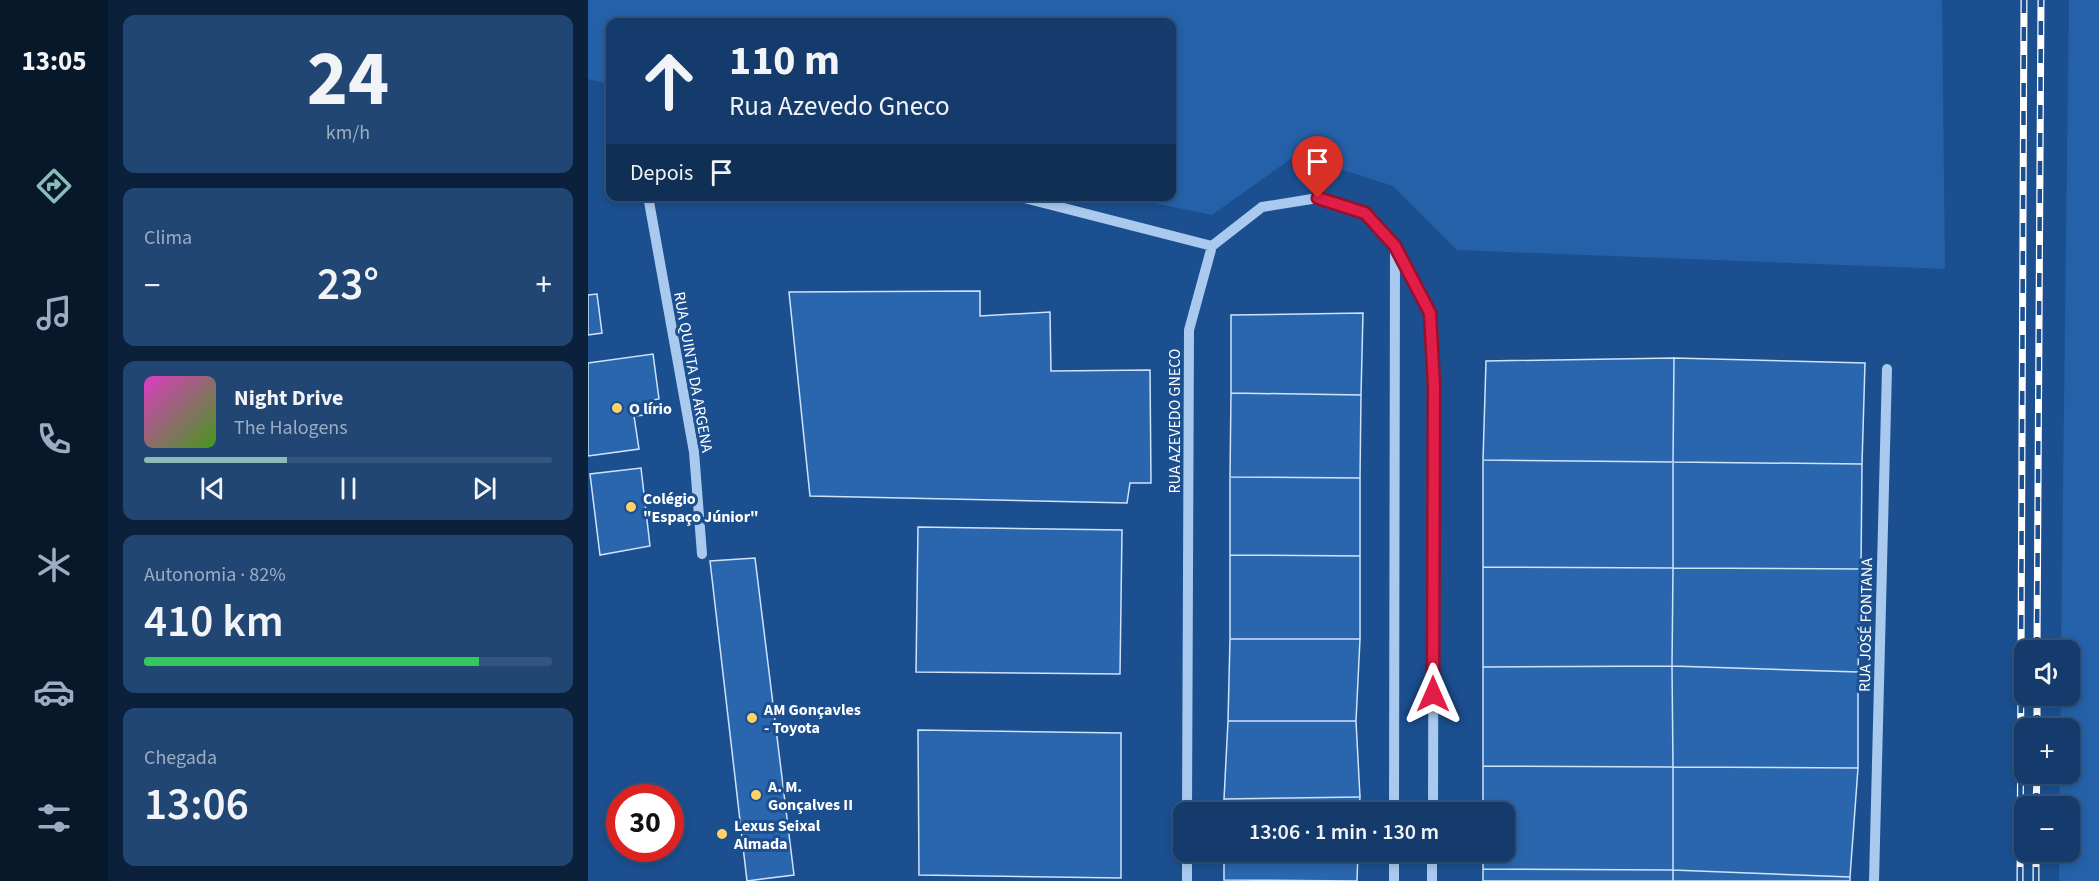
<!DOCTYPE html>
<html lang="pt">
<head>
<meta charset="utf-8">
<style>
  body { margin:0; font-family:"Source Sans 3",sans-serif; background:#214673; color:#f1f3f6; height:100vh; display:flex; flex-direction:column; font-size:22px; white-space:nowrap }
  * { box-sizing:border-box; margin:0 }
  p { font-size:20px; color:#9dadc1 }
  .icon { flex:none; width:33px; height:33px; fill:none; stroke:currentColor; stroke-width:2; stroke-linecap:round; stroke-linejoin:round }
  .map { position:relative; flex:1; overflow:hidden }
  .drawer { display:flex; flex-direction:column; gap:15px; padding:15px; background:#0b203b; width:480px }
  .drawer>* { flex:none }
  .top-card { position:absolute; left:18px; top:18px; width:570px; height:183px; border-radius:12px; box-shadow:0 3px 9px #0003,0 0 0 2px #33557e; background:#143b6b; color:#f1f3f6; overflow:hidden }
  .controls { position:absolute; left:1426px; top:640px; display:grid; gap:12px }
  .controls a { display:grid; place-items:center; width:66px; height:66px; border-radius:12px; background:#143b6b; box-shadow:0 3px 9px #0003,0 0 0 2px #33557e; font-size:30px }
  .speed { position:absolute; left:18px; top:784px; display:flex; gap:12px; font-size:30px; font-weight:700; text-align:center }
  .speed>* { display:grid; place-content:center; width:78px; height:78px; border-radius:50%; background:#143b6b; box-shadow:0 3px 9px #0003,0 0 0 2px #33557e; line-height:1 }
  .speed .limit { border:9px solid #d22; background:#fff; color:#111 }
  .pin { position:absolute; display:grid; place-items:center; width:51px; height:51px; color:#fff; margin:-62px -26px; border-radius:50% 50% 50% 0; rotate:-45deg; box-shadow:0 0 6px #0007 }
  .pin .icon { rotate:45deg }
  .me { position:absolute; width:66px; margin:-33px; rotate:0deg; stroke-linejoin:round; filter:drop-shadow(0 0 4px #0008) }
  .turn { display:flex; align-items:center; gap:21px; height:126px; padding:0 24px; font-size:27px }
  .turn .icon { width:78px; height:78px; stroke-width:2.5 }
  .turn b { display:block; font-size:42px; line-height:51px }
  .then { display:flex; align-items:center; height:57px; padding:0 24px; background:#0003; gap:12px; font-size:22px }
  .big { font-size:45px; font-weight:600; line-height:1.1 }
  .drawer .tile { flex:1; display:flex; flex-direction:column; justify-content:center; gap:9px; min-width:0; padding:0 21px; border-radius:12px; background:#214673 }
  .drawer .dial { align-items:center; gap:0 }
  .dial b { font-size:78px; line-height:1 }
  .song { display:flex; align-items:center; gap:18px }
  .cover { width:72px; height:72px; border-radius:9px; background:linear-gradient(135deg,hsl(310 70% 55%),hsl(100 70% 35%)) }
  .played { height:6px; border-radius:3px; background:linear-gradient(90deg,#8bbbb9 35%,#33557e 35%) }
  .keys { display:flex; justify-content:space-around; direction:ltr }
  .heat { display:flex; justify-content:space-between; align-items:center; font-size:33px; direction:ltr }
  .charge { height:9px; border-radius:4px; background:linear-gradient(90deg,#34c759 82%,#33557e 0) }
  .trip { position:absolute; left:585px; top:802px; width:342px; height:60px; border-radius:12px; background:#143b6b; box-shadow:0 3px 9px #0003,0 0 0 2px #33557e; font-weight:600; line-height:60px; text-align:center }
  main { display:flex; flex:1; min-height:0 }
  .tab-bar { display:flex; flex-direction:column; width:108px; justify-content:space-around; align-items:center; background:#08182b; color:#9dadc1 }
  .tab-bar .icon { width:42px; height:42px }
  .tab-bar .active { color:#8bbbb9 }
  .tab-bar b { font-size:27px; color:#f1f3f6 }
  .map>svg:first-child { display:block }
</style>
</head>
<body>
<main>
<nav class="tab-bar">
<b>13:05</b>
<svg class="icon active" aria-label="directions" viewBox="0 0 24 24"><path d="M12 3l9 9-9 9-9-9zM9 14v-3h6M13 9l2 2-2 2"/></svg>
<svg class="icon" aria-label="music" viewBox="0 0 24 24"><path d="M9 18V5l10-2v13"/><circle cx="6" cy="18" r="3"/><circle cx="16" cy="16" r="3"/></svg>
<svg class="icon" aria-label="phone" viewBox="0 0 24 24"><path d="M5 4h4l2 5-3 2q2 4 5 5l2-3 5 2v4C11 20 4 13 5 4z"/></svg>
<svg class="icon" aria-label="climate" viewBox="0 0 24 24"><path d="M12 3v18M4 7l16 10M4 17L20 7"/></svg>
<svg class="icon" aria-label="car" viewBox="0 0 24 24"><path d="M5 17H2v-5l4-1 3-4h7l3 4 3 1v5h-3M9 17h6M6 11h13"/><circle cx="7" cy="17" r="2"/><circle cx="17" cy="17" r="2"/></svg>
<svg class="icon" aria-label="filters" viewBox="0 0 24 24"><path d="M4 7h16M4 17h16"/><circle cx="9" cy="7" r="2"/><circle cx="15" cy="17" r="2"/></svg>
</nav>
<section class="drawer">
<div class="tile dial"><b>24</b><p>km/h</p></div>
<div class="tile"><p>Clima</p>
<div class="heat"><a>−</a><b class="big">23°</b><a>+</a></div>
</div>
<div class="tile">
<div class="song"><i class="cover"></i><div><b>Night Drive</b><p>The Halogens</p></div></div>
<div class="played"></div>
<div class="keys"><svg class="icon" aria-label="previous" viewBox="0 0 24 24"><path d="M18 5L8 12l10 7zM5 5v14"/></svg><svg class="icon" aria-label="pause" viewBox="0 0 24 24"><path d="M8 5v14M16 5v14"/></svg><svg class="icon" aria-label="next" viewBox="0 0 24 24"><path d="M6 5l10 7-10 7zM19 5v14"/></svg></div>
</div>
<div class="tile"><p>Autonomia · 82%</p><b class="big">410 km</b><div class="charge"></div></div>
<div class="tile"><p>Chegada</p><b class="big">13:06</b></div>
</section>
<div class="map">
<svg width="1511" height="881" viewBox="0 0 1511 881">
  <rect width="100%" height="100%" fill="#1b4f8f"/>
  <path fill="#2461a8" d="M0,0H1354L1357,269L869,250L805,186L708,155L624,215L537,197L584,196V22H22V84L0,79Z
    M1481,0H1511V881H1471V852H1482V807H1471L1472,774H1482V729H1472L1473,696H1482V651H1473Z"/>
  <path fill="#2a66ad" stroke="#cfe3fa" stroke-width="1.5" d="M392,291V316L462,312L463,371L562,370L563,483H542L539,503L222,496L201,292Z
    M9,294L14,333L0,335V295Z
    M775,313L773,395L643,393V315Z
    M65,354L71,399L59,401L57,415L46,416L51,449L0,456V363Z
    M1086,358L1277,363L1274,464L1085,462Z
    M1086,358L1085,462L895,460L898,361Z
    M643,393L773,395L772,478L642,477Z
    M895,460L1085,462V568L895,567Z
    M1085,462L1274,464L1273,569L1085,568Z
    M53,468L62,546L12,555L2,474Z
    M642,477L772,478V556L642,555Z
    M330,527L534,530L532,674L328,672Z
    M642,555L772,556V639H642Z
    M167,558L206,875L159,881L122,561Z
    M895,567L1085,568L1084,666L895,667Z
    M1085,568L1273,569L1270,672L1084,666Z
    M642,639H772L768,721H640Z
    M1084,666L1270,672V768L1085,767Z
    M1084,666L1085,767L895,766V667Z
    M640,721H768L772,797L636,799Z
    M330,730L533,733V878L331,875Z
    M895,766L1085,767V870L895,869V852H916V813H895Z
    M1085,767L1270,768L1262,877L1085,870Z
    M772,797L771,813H636V799Z
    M636,852H770L769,881L636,880Z
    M895,869L1085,870V881H895Z
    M1085,870L1262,877V881H1085Z"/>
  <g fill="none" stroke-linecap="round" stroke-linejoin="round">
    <path stroke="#a9c9ee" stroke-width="10" d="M60,196L106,452L114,554
      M429,196L624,246
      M599,813L601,330L624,246L674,207L730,198L777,213L807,246L842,313L846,386L845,813
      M806,813L807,249
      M599,881V852
      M806,881V852
      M844,881V852
      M1286,881L1299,369"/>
    <defs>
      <path id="rail" d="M1449,651L1453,0
        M1449,729V696
        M1448,807L1449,774
        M1432,881L1436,0
        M1448,881V852"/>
    </defs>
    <use href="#rail" stroke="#fff" stroke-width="7"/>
    <use href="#rail" stroke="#1b4f8f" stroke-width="4.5" stroke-dasharray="14" stroke-linecap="butt"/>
  </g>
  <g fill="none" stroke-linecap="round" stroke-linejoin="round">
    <defs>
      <path id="route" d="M730,198L777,213L807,246L842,313L846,386L845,694"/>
    </defs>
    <use href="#route" stroke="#92132f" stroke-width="15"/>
    <use href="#route" stroke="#e11d48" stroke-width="10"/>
  </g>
  <g fill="#ffd166" stroke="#1b4f8f" stroke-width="2">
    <circle cx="29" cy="408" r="6"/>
    <circle cx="43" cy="507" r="6"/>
    <circle cx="164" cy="718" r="6"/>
    <circle cx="168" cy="795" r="6"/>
    <circle cx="134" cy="834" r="6"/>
  </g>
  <g text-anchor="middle" stroke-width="6" stroke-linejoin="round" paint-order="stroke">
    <g font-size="16" fill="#fff" stroke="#1b4f8f">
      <text transform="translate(106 372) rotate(80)" y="6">RUA QUINTA DA ARGENA</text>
      <text transform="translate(586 421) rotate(-90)" y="6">RUA AZEVEDO GNECO</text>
      <text transform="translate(1277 625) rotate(-89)" y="6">RUA JOSÉ FONTANA</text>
    </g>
    <g font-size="16" font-weight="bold" fill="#fff" stroke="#1b4f8f" text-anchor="start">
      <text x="41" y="414">O lírio</text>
      <text x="55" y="504">Colégio<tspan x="55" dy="18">"Espaço Júnior"</tspan></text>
      <text x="176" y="715">AM Gonçavles<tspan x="176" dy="18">- Toyota</tspan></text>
      <text x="180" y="792">A. M.<tspan x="180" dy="18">Gonçalves II</tspan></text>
      <text x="146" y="831">Lexus Seixal<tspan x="146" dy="18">Almada</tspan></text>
    </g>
  </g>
</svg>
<div class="controls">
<a><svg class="icon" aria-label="sound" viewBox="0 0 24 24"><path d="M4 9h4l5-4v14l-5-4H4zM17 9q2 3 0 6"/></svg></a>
<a>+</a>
<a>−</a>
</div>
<div class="speed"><div class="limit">30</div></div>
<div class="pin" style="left:730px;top:198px;background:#d93025"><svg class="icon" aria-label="arrive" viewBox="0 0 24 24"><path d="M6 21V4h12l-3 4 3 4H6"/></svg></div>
<svg class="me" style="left:845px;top:694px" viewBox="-20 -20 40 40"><path d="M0-17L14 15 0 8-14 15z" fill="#e11d48" stroke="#fff" stroke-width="4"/></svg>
<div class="trip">13:06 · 1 min · 130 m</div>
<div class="top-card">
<div class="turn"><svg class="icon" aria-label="ahead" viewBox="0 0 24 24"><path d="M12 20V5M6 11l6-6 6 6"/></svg><div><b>110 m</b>Rua Azevedo Gneco</div></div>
<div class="then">Depois<svg class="icon" aria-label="arrive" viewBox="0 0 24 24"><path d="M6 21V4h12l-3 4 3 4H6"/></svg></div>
</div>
</div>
</main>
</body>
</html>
